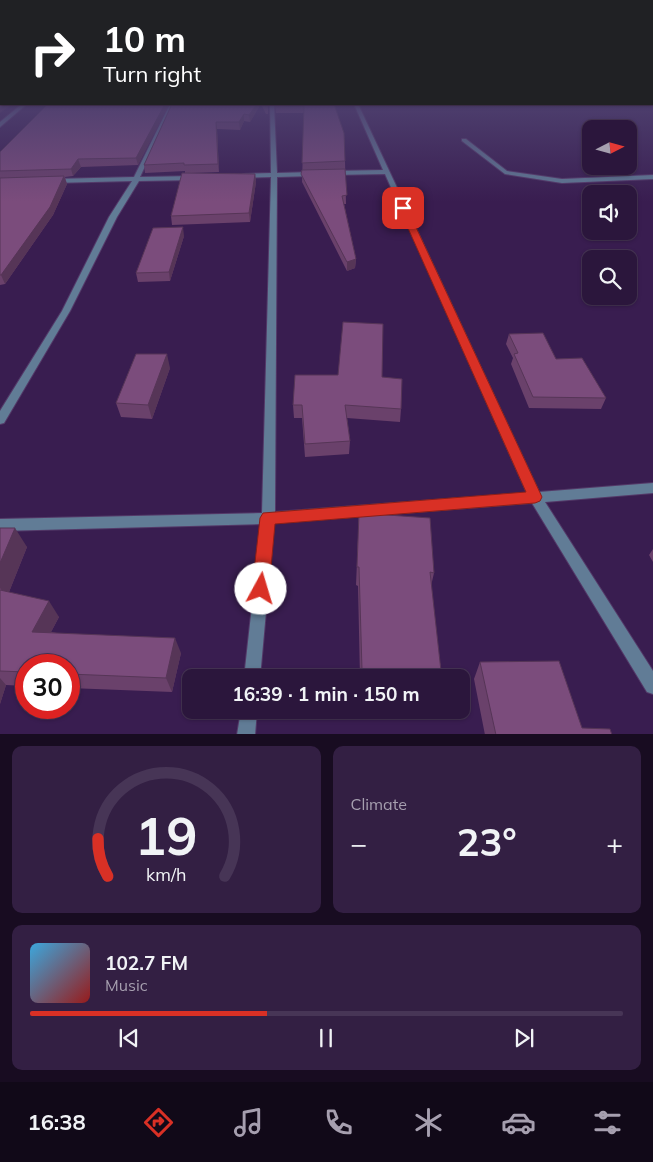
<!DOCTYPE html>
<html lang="en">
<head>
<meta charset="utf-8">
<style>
  body { margin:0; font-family:Mulish,sans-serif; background:#331f43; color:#f1f3f6; height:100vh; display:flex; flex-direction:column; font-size:19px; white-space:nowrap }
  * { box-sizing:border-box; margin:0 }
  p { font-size:16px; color:#a69faf }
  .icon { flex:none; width:28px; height:28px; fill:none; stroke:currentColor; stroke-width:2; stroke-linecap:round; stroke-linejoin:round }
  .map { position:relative; height:734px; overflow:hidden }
  .side { display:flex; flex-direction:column; gap:12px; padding:12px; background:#180c21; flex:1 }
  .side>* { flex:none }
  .top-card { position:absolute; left:0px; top:0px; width:654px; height:105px; box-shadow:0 1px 4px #0004,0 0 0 1px #473556; background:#202124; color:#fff; overflow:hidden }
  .needle { width:32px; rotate:84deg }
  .tools { position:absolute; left:582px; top:120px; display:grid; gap:10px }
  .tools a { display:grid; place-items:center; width:55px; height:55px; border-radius:10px; background:#2b163c; box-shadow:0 1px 4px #0004,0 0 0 1px #473556; font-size:25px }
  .speed { position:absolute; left:15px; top:654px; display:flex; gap:10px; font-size:25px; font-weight:700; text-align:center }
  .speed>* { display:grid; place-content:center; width:65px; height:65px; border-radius:50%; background:#2b163c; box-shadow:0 1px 4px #0004,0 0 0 1px #473556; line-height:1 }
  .speed .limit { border:8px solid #d22; background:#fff; color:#111 }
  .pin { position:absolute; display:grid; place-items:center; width:42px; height:42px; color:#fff; margin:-21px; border-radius:10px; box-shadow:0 2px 8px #0006 }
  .me { position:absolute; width:55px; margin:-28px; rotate:6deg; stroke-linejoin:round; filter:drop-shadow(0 0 4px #0008) }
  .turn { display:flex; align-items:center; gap:18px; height:105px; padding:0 20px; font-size:22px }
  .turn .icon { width:65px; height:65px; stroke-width:2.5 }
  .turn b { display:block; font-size:35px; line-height:42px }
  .big { font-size:38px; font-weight:700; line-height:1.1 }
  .side .tile { flex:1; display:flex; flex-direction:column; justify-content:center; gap:8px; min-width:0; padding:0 18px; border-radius:10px; background:#331f43 }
  .side .dial { align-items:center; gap:0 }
  .dial svg { height:130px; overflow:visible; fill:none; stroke:#473556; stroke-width:7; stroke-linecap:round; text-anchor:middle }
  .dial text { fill:#f1f3f6; stroke:none }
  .song { display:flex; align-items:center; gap:15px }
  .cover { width:60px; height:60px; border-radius:8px; background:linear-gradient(135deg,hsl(200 70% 55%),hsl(0 70% 35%)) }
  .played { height:5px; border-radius:2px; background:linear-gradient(90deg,#d93025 40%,#473556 40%) }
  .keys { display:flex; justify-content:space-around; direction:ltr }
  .heat { display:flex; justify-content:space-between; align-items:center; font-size:28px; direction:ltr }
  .side .tiles { flex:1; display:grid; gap:12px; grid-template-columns:1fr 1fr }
  .tile:last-child { grid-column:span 2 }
  .trip { position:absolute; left:182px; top:669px; width:288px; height:50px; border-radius:10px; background:#2b163c; box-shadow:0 1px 4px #0004,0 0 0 1px #473556; font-weight:700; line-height:50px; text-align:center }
  .menu { display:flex; height:80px; justify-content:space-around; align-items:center; background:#110918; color:#a69faf }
  .menu .icon { width:35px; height:35px }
  .menu .active { color:#d93025 }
  .menu b { font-size:22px; color:#f1f3f6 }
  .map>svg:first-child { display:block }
</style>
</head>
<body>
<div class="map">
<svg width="653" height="735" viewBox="0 0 653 735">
  <rect width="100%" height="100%" fill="#391d50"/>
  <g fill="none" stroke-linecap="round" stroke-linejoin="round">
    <defs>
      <path id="service" d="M462,139H466L507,171L562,179L653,175V179L562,183L505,174L462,141Z"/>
      <path id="minor" d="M22,104H27L0,127V122Z
        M170,104H174L140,177L193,176L196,178L193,180L139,181L117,217L70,311L4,423L0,424V411L62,311L109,217L132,181L53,183L50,181L53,179L134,177Z
        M270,104H274L277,173L313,172L316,174L313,176L277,177L275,512L527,493L385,174L332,175L329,173L332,171L383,170L354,104H358L539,492L653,483V493L545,502L653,671V694L647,692L532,503L274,523L260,678H244L261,524L0,531V519L262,513L271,177L243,178L240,176L243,174L271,173Z
        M241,710H257L255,735H237Z"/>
    </defs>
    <use href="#service" stroke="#533968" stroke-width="2"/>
    <use href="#minor" stroke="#533968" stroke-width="2"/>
    <use href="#service" fill="#617c96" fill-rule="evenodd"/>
    <use href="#minor" fill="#617c96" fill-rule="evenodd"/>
  </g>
  <path fill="#6a416b" d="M169,104L138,165L81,167L73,176L65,177L67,184L53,215L5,284L0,285V152Z
    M172,104L259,107L250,122L244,121L240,130L217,129L219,172L192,173L255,174L256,182L250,222L172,225L171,216L185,173V171L145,173L144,165Z
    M261,104H268V114H266Z
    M275,104H334L345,161L346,204H344L356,259L355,268L347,271L302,182L304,113H276Z
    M184,236L170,281L138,282L136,273Z
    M509,334L556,359L606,398L601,409L529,408L511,364L513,358L506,344Z
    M170,368L152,419L121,417L116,403Z
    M382,377L401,409L400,422L347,418L350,441L349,454L305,457L302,418H294L293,405Z
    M359,513L434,573L431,586L441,671L439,678H360L358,586L356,585Z
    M0,528L27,547L9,592L59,617L51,632L181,653L172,692L69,688V665H26V686L6,685L0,704Z
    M653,549V562L649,555Z
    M480,662L582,728L612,735H485L474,679Z"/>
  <path fill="#563557" d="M0,104H13L0,113Z
    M165,104H169L138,165L136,158Z
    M257,104H259V107L250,122L249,115Z
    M244,114V121L240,130L239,122Z
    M216,122L217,129L219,172L218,164Z
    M78,159L81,167L73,176L71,169Z
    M255,174L256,182L250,222L249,213Z
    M64,176L67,184L53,215L5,284L1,275Z
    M183,227L184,236L170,281L169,272Z
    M356,259L355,268L347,271V262Z
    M167,354L170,368L152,419L148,405Z
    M15,528L27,547L7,597L0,588V563Z
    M49,601L59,617L43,647L32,632Z
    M175,638L181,653L172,692L166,678Z
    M0,678L6,685L0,704Z"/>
  <path fill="#7b4c7c" stroke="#563557" d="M48,104H165L136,158L78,159L71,169L0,171V152Z
    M172,104H257L249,115L244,114L239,122H216L218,164L184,165V163L144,165Z
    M264,104H268V107H266Z
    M276,104H334L344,133L345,161L302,163L304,106L276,107Z
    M345,169L347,195L342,196L356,259L347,262L301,174L302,170Z
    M182,173L255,174L249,213L171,216Z
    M64,176L50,207L1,275H0V178Z
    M183,227L169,272L136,273L153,228Z
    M343,322L383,324L382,377L402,379L401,409L345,405L350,441L305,444L302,405H293L295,375H338Z
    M543,333L556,359L582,358L606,398L533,397L514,354L518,353L509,334Z
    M136,354H167L148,405L116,403Z
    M359,513L430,518L434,573L430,572L441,671L362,670L359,567H357Z
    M0,528H15L0,563Z
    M0,590L49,601L32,632L175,638L166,678L69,674V665H26V672L0,671Z
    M559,661L582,728L610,729L612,735H496L480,662Z"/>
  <linearGradient id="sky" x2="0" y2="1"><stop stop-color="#1f102c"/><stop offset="0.49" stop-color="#4e406f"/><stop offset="1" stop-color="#4e406f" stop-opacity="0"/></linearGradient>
  <rect width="653" height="202" fill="url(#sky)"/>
  <path fill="#d93025" stroke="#8d1f18" d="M400,206L407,208L542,497L540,501L535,503L275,524L269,589L266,594L261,596L255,594L252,589L260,518L263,513L526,492L399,208Z"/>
</svg>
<div class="tools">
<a><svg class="needle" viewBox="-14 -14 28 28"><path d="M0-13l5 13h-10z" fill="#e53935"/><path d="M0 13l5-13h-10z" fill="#a69faf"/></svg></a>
<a><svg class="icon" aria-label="sound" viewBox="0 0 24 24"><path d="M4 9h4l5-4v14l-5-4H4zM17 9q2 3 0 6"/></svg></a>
<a><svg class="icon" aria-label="search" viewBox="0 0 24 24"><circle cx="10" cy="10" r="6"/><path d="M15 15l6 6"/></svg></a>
</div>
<div class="speed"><div class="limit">30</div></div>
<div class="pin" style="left:403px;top:208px;background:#d93025"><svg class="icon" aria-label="arrive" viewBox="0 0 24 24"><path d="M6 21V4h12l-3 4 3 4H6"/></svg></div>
<svg class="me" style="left:261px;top:589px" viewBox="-20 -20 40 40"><circle r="19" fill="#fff"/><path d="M0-13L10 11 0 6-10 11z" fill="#d93025"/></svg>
<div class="trip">16:39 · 1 min · 150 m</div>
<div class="top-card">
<div class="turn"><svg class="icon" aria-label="right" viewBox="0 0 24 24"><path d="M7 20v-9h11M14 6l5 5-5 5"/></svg><div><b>10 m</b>Turn right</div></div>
</div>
</div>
<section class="side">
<div class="tiles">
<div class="tile dial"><svg viewBox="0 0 100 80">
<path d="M14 69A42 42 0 1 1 86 69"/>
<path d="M14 69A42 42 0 0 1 8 46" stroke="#d93025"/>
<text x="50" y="56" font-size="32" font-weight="700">19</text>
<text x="50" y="72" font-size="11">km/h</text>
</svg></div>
<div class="tile"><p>Climate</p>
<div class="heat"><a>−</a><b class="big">23°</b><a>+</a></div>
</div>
<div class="tile">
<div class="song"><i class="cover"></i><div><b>102.7 FM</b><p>Music</p></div></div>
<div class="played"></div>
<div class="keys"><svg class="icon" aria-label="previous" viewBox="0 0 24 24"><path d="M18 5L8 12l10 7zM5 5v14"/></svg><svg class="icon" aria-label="pause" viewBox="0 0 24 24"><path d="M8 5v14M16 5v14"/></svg><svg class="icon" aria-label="next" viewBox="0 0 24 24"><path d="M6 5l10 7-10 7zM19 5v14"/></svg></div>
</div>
</div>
</section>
<nav class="menu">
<b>16:38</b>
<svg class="icon active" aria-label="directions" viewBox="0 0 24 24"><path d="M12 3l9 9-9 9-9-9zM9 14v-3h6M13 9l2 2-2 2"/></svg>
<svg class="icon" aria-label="music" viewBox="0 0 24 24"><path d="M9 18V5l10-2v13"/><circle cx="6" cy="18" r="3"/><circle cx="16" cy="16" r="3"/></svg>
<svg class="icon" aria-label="phone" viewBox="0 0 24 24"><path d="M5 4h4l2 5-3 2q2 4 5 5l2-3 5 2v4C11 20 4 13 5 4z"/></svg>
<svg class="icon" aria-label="climate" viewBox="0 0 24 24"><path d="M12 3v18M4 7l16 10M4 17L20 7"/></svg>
<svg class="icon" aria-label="car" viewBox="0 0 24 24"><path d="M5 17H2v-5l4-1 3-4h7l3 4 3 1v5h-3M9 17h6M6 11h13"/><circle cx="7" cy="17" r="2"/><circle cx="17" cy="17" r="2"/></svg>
<svg class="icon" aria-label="filters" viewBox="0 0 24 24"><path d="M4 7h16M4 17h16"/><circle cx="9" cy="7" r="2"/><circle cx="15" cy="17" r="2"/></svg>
</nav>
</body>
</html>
